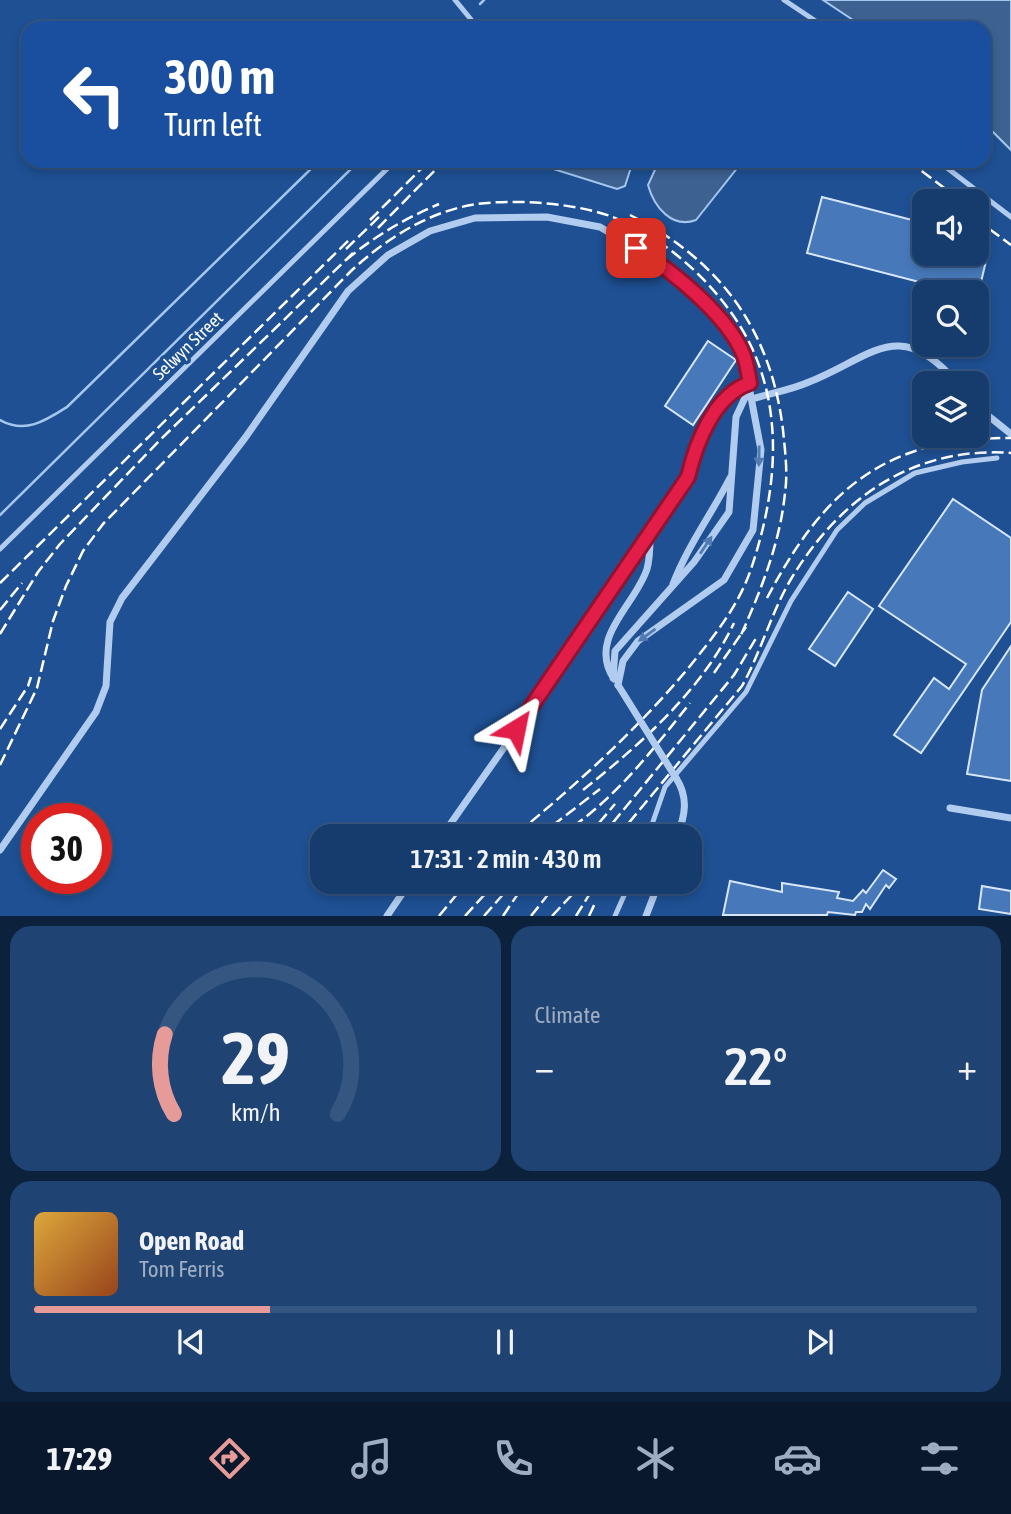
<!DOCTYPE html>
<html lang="en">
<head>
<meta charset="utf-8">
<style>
  body { margin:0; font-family:"Asap Condensed",sans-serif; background:#1f4373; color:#f1f3f6; height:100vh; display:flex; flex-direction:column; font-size:26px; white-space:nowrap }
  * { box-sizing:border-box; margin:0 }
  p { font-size:23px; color:#9eadc2 }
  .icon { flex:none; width:38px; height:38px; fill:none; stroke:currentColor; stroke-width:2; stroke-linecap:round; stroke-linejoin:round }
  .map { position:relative; height:916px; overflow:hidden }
  .details { display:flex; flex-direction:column; gap:10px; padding:10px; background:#0c213c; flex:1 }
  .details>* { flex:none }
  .banner { position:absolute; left:21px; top:21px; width:970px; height:147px; border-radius:21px; box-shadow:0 4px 10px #0003,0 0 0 2px #355681; background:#1a4fa0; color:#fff; overflow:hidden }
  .controls { position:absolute; left:912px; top:189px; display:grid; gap:14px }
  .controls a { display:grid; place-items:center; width:77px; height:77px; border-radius:14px; background:#163c6e; box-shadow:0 4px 10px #0003,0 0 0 2px #355681; font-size:35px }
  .speed { position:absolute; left:21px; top:803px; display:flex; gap:14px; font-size:35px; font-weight:700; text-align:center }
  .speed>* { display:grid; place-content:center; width:91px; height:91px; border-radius:50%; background:#163c6e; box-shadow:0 4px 10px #0003,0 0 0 2px #355681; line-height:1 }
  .speed .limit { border:10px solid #d22; background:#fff; color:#111 }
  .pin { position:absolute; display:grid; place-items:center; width:60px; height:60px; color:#fff; margin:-30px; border-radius:14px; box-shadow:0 4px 10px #0006 }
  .me { position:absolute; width:77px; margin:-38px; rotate:35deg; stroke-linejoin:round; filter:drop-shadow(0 0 5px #0008) }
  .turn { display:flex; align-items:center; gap:24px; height:147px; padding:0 28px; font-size:32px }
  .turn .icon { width:91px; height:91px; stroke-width:2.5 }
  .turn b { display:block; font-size:49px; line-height:60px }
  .big { font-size:52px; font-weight:600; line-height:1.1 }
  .details .tile { flex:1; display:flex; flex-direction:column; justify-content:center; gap:10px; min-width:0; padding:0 24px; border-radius:21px; background:#1f4373 }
  .details .dial { align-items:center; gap:0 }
  .dial svg { height:182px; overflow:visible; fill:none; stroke:#355681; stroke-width:7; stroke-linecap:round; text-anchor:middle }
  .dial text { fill:#f1f3f6; stroke:none }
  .song { display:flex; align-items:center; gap:21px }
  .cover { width:84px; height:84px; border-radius:10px; background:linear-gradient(135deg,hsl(40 70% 55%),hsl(20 70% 35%)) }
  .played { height:7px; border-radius:4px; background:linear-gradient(90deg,#e69b98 25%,#355681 25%) }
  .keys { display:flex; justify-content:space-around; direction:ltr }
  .heat { display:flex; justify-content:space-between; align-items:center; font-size:38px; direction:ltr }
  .details .tiles { flex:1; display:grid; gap:10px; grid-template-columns:1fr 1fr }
  .tile:last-child { grid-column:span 2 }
  .trip { position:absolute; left:310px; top:824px; width:392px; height:70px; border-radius:21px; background:#163c6e; box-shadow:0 4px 10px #0003,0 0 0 2px #355681; font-weight:600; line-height:70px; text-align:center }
  .dock { display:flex; height:112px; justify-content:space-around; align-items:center; background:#09182c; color:#9eadc2 }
  .dock .icon { width:49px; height:49px }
  .dock .active { color:#e69b98 }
  .dock b { font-size:32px; color:#f1f3f6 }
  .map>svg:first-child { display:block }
</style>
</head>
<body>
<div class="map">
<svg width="1011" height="916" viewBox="0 0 1011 916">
  <rect width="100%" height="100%" fill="#1e5093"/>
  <path fill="#3d6191" stroke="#a4c7f0" stroke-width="2" d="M823,0H1011V150L984,123V28H865Z
    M528,161H633L625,186L617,189Z
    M659,161H741L742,162L696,220C672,229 654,207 648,185Z"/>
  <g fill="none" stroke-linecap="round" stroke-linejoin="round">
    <path stroke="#a4c7f0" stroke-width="2.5" d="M480,4L484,0
      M455,28L460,23
      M0,420C25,434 45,421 67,407L319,161
      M0,515L359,161"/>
  </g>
  <path fill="#4779ba" stroke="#d7e6fa" stroke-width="2" d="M822,197L924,223V254H974L987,257L981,282L972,279L968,292H958L807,253Z
    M708,341L736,360L693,425L665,406Z
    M953,499L1011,538V622L921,753L894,735L934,678L949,689L966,664L879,606Z
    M848,592L873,609L835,666L809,649Z
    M1011,646V781L967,774L982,690Z
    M883,870L896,879L889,888L886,885L870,909L866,904L862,912H856L855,915L828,912L827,915H723L730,881L782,892V883L839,892L837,898L853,901L863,890L866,893Z
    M982,886L1011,891V914L979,909Z"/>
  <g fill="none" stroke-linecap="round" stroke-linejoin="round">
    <path stroke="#b1ccee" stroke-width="5" d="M455,0L478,28
      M784,0L826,28
      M938,161L1011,217
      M0,549L395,161
      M648,836L665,787L746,692L791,601L837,530L865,503L915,473L962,462L997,458
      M615,916L630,882"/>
    <path stroke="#b1ccee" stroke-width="7" d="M752,399C771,393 791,390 809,382C872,357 899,315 957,383
      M976,406L1011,434
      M673,584C688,545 711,515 730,478
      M613,678L615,651L694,562L729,512L736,417L749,389
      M614,679C587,638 635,606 647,569C650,559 650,547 650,536
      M676,778C689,798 685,816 677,836
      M950,808L1011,818
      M442,836C523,719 610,603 685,481C692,470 691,457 695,445C705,423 726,391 750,383
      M0,850L96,712L106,686L110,622L122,598L245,438L348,291L388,255L430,231L475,218L547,217L600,227L654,259L711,306L743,355L761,450L753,530L724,580L638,641L623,661L618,685
      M387,916L410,882
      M646,916L659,882"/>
    <path stroke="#fff" stroke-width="2.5" stroke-dasharray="12 5" stroke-linecap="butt" d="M908,161L962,201
      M630,215C720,260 771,330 783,430C785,451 788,472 785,493C780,543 761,590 741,635
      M976,219L1011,245
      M370,220L422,168
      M378,228L444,161
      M346,249L381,215
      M346,260C375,236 404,219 439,204
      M0,583L350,239
      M767,598C824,490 884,437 1011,438
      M0,610L22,583
      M0,634L38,572L60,544L160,440L353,253
      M714,673L746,627
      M0,729L28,686L31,677
      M0,765L37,688L53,621L66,586L83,551L103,524L352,270C386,239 429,211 477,204C515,199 574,203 610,216C667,237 726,292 752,348C785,420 775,499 750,572C737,608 714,636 690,666C637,730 577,784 514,836
      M583,790C641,744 702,690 734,623
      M539,836L600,789
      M559,836C613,802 651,752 690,703
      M588,836L615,804
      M602,836L734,675L758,635
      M618,836L742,686C761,652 771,613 791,579C840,498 913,446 1011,453
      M439,916L467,882
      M465,916L496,882
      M484,916L514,882
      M503,916L526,882
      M531,916L558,882
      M552,916L584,882
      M576,916L597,882
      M589,916L596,901"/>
    <path stroke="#b1ccee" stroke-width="7" d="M618,685L676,778"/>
  </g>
  <defs><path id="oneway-solid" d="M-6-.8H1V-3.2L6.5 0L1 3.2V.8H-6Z" transform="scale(1.75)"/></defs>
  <g fill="#517bb3">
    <use href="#oneway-solid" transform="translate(759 456) rotate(91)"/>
    <use href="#oneway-solid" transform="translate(706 545) rotate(-56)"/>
    <use href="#oneway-solid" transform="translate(647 635) rotate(144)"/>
  </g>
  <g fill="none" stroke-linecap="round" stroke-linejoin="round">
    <defs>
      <path id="route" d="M516,729L688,477C696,443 714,395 750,383C748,374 747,364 744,356C728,315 672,271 636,248"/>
    </defs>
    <use href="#route" stroke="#92132f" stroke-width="18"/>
    <use href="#route" stroke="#e11d48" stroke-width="12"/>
  </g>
  <g text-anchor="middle" stroke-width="7" stroke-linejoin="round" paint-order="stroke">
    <g font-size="18" fill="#fff" stroke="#1e5093">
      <text transform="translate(188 346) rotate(-44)" y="6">Selwyn Street</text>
    </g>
  </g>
</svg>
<div class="controls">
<a><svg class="icon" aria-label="sound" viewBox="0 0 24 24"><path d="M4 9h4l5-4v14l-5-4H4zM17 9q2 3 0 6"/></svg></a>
<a><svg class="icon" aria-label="search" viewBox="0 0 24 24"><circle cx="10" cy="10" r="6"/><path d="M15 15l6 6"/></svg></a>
<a><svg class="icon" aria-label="layers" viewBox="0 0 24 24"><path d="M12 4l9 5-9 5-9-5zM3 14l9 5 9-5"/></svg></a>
</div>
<div class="speed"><div class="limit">30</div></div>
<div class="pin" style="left:636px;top:248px;background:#d93025"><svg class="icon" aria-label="arrive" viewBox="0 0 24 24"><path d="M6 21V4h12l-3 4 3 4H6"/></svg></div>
<svg class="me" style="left:516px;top:729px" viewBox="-20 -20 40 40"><path d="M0-17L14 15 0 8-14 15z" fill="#e11d48" stroke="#fff" stroke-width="4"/></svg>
<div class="trip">17:31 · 2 min · 430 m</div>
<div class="banner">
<div class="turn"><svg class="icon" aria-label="left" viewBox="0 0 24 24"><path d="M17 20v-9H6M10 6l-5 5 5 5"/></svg><div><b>300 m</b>Turn left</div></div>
</div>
</div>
<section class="details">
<div class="tiles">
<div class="tile dial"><svg viewBox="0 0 100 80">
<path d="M14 69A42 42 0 1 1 86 69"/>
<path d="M14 69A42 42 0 0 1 10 34" stroke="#e69b98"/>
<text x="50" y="56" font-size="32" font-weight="700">29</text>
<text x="50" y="72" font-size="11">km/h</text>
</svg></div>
<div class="tile"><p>Climate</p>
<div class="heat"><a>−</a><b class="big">22°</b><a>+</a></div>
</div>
<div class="tile">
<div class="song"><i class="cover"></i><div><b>Open Road</b><p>Tom Ferris</p></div></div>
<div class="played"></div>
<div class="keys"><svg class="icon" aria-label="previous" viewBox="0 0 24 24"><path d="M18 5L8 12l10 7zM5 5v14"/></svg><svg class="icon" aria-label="pause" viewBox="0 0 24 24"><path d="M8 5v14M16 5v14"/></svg><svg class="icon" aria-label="next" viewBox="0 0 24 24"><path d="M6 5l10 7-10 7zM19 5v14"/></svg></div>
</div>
</div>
</section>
<nav class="dock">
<b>17:29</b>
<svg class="icon active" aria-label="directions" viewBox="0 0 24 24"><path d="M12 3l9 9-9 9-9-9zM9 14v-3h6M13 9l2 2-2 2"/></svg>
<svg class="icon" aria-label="music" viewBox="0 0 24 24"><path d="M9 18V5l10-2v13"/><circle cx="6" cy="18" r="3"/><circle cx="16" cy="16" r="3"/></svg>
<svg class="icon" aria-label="phone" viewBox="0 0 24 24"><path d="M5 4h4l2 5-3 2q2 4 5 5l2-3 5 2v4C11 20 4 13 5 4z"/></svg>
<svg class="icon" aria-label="climate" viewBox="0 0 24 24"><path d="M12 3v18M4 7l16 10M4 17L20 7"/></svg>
<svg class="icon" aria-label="car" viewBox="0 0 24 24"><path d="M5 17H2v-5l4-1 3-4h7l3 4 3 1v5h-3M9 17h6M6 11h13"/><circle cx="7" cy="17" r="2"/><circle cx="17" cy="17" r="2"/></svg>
<svg class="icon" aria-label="filters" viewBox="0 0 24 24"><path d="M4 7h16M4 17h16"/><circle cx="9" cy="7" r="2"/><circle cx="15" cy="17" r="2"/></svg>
</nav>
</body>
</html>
